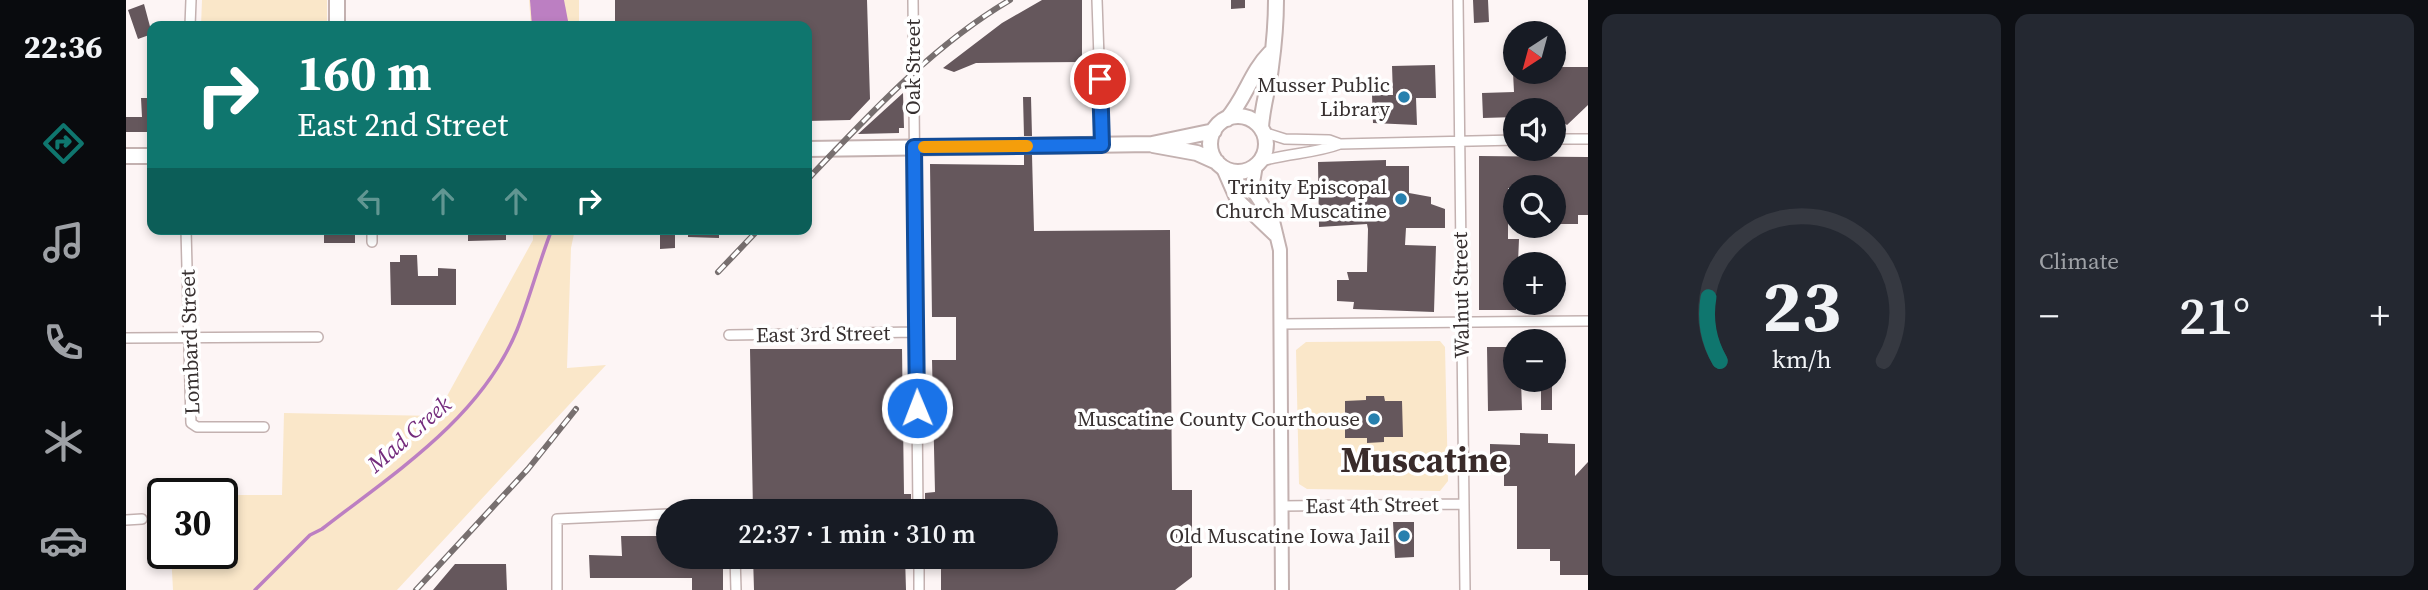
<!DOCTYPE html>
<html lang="en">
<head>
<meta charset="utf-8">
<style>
  body { margin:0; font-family:"Source Serif 4",serif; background:#242831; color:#f1f3f6; height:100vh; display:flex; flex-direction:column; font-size:26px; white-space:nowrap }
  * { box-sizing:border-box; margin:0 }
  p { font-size:23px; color:#9ea1a6 }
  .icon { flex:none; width:38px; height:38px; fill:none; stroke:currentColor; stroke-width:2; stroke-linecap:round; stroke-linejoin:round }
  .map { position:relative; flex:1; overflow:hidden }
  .sheet { display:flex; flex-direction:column; gap:14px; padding:14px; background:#0d0f14; width:840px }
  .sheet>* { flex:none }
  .banner { position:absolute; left:21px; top:21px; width:665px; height:214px; border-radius:14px; box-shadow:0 4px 10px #0003; background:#0f766e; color:#fff; overflow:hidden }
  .needle { width:46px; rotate:216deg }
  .tools { position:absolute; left:1377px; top:21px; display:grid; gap:14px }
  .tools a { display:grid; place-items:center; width:63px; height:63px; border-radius:50%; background:#171b24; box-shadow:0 4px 10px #0003; font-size:35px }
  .speed { position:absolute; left:21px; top:478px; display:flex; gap:14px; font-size:35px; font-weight:700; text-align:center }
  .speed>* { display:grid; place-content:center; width:91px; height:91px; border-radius:50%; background:#171b24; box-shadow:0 4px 10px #0003; line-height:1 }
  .speed .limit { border:4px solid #111; border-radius:10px; background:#fff; color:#111 }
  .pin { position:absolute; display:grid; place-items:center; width:60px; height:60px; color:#fff; margin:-30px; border:4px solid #fff; border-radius:50%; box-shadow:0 2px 7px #0007 }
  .me { position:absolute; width:77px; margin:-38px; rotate:359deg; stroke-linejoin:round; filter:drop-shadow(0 0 5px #0008) }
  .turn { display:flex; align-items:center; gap:24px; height:147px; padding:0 35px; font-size:32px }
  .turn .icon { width:91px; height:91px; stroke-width:2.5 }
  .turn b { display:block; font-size:49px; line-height:60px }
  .lanes { display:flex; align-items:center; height:66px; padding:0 35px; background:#0003; justify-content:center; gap:35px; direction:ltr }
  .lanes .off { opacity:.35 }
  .big { font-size:52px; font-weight:600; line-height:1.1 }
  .sheet .widget { flex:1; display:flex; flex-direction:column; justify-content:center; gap:10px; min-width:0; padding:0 24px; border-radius:14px; background:#242831 }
  .sheet .dial { align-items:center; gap:0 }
  .dial svg { height:182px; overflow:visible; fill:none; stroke:#363941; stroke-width:7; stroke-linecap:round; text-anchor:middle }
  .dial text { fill:#f1f3f6; stroke:none }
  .heat { display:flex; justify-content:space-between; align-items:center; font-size:38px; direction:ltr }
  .sheet .tiles { flex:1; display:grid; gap:14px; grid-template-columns:repeat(2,1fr) }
  .trip { position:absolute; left:530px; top:499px; width:402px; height:70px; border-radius:35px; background:#171b24; box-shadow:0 4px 10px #0003; font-weight:600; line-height:70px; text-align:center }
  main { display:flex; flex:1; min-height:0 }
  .tabs { display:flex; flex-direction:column; width:126px; justify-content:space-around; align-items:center; background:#090b0e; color:#9ea1a6 }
  .tabs .icon { width:49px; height:49px }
  .tabs .active { color:#0f766e }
  .tabs b { font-size:32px; color:#f1f3f6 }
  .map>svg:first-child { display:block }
</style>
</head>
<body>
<main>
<nav class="tabs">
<b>22:36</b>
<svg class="icon active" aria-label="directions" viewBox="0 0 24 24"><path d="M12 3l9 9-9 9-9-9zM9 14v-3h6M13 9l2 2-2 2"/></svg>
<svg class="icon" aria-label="music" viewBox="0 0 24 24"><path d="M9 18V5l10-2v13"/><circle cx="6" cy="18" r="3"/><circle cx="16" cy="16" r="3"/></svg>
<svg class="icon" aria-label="phone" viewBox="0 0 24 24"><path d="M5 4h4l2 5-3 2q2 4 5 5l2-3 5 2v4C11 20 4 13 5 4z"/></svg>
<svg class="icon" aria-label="climate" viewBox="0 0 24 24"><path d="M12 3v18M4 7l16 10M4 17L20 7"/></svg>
<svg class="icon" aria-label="car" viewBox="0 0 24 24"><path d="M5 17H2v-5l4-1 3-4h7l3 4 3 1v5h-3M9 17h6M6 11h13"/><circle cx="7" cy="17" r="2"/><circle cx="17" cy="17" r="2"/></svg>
</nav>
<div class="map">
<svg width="1462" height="590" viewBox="0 0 1462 590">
  <rect width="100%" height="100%" fill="#fdf5f5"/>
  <path fill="#fae7c9" d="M76,0H201V26H75Z
    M403,0H453V26H405Z
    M407,229H449L445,248L441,368L480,365L271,590H47L45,553H96V495H156L158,413L310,416L407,240Z
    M1314,341L1319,347L1322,481L1314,491L1181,489L1173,484L1170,350L1180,342Z"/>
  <path fill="#bc7fc2" d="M404,0H438L443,26H406Z"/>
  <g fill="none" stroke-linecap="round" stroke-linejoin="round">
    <path stroke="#bc7fc2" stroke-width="3.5" d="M129,590L184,535L196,529C268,473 355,418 391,330C404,297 413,262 426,229"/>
  </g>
  <path fill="#65575c" d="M489,0H741L744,99L724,120L681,121V26H489Z
    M916,0H956V62L850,63L828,72L817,68L876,23Z
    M1105,0H1119V8L1105,9Z
    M1347,0H1362L1363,22L1348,23Z
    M18,4L26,34L12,39L2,10Z
    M1309,65L1310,98H1290L1291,125L1247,123L1246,95H1267L1266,66Z
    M1428,67H1462V105L1441,125L1428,116V110H1390V117L1357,118L1356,93L1388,92L1387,72H1428Z
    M777,93L778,128H773V133L732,134Z
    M897,97H905L906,136H898Z
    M15,98H26V132H0V117H16Z
    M898,155H906L908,231L1044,230L1046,490H1066V577L1049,590H815V556H920V511H822V506H799V493L809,492L806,360H830V317H806L804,164L898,165Z
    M1353,156L1462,157V215H1452V224H1428V187L1382,188V239H1393L1390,310H1353Z
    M1260,160V166H1283V193L1305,197V204L1319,209V228H1280L1279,245L1310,246L1308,312L1227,309L1228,302L1211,301V280H1223L1221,272H1241L1242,229L1241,224L1193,227L1192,162Z
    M198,229H229V243H198Z
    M342,229H380V240L342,241Z
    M534,229H549V248L534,249Z
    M562,229H593V238L562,237Z
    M274,255H291L292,276H312V268L330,269V305H265L264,262H274Z
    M1361,347H1390V380H1395L1396,410L1362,411Z
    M624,349H776L778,494H785V506H779V511H627Z
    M1415,380H1426V410H1415Z
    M1240,396H1258L1259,401H1276L1277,437H1258V442L1241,443V438H1219V401L1240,400Z
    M1394,433L1422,434V443L1449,444V476L1462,462V575H1434V561H1424V549H1391V486H1378V474H1364V444L1394,445Z
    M1267,522H1288V557L1269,558Z
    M495,536H542V556H565L566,562L597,561V590H566V578H464L463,555L496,556Z
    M627,556H779L780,590H628Z
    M329,564H380L381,590H307Z"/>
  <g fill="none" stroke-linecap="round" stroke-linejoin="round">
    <defs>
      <path id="minor" d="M787,0L792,511
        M971,0L976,145
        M1332,0L1339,590
        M64,26L65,0
        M1137,132L1159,139L1203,140L1214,144
        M1428,139H1462
        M1133,162C1160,153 1188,154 1214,144L1390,140
        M60,229L65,423L71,427H138
        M246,229V242
        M1154,324L1462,321
        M603,335L791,332
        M0,338L192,337
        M1155,506L1338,504
        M598,511H608
        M0,520L16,519
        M609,556L610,590
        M793,556V590
        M431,590V519L542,514"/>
      <path id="secondary" d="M1130,165L1126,189L1147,221L1154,250L1156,590
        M1096,166L1110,198L1151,237"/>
      <path id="primary" d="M211,26V0
        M1084 144a28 28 0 1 1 56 0a28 28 0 1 1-56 0Z
        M1101,119C1119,99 1125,72 1144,53
        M1135,128C1136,106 1143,87 1145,67C1148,45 1150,23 1150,0
        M1027,145L1071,153L1091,162
        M681,149L1026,144L1088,131
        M0,156H26"/>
    </defs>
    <use href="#minor" stroke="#c3b1b0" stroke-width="12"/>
    <use href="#secondary" stroke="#c3b1b0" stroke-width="16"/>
    <use href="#primary" stroke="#c3b1b0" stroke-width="18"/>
    <use href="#minor" stroke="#fff" stroke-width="9"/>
    <use href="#secondary" stroke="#fff" stroke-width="12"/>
    <use href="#primary" stroke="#fff" stroke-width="14"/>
    <defs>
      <path id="rail" d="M681,180C743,115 806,46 884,0
        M592,272L633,229
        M290,590L402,469L450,409"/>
    </defs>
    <use href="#rail" stroke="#776f6f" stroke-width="6"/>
    <use href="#rail" stroke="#fff" stroke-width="3.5" stroke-dasharray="10" stroke-linecap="butt"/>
  </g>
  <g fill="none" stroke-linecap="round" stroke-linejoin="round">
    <defs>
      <path id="route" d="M791,408L788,147L976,145L974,79"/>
    </defs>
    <use href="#route" stroke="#114b97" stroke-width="18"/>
    <use href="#route" stroke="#1a73e8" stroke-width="12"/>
    <path stroke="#f59e0b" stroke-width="12" d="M798,147L901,146"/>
  </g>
  <g fill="#2780ae" stroke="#fff" stroke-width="2.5">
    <circle cx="1278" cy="97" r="7"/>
    <circle cx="1275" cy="199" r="7"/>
    <circle cx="1248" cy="419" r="7"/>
    <circle cx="1278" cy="536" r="7"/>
  </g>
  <g text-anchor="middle" stroke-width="7" stroke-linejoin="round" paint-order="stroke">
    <g font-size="21" fill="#373030" stroke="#fff">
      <text transform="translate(787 67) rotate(-90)" y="7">Oak Street</text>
      <text transform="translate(1335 295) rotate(-91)" y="7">Walnut Street</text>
      <text transform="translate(697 334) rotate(-1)" y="7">East 3rd Street</text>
      <text transform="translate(64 342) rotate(-92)" y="7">Lombard Street</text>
      <text transform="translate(1246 505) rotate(-1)" y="7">East 4th Street</text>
    </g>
    <g font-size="21" fill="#373030" stroke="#fff" text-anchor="end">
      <text x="1264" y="92">Musser Public<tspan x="1264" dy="24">Library</tspan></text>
      <text x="1261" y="194">Trinity Episcopal<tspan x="1261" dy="24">Church Muscatine</tspan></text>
      <text x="1234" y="426">Muscatine County Courthouse</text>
      <text x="1264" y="543">Old Muscatine Iowa Jail</text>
    </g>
    <g font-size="23" font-style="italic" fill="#742b7c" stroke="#fff">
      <text transform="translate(283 434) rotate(-41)" y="8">Mad Creek</text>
    </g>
    <g font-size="35" font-weight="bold" fill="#392b2a" stroke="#fff">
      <text x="1298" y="472">Muscatine</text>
    </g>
  </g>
</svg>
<div class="tools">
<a><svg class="needle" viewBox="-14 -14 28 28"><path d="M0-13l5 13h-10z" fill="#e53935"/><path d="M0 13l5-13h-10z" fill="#9ea1a6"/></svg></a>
<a><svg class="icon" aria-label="sound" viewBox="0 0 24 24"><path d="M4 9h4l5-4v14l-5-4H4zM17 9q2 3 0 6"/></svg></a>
<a><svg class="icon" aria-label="search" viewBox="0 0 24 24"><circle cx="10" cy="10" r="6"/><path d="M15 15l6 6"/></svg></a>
<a>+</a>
<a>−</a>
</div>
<div class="speed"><div class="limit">30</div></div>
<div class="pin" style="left:974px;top:79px;background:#d93025"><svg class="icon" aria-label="arrive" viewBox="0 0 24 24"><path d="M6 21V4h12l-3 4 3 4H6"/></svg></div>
<svg class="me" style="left:791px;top:408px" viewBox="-20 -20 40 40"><circle r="17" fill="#1a73e8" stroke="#fff" stroke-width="3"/><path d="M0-11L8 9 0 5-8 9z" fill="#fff"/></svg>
<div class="trip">22:37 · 1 min · 310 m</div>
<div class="banner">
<div class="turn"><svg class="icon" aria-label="right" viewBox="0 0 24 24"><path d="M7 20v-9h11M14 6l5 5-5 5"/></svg><div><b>160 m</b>East 2nd Street</div></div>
<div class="lanes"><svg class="icon off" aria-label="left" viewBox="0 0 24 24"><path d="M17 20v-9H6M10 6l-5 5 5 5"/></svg><svg class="icon off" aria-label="ahead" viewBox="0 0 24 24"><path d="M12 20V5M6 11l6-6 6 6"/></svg><svg class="icon off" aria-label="ahead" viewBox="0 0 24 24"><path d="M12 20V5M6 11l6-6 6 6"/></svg><svg class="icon" aria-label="right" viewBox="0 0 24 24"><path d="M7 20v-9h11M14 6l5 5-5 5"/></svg></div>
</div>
</div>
<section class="sheet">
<div class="tiles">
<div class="widget dial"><svg viewBox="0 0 100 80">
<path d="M14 69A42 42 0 1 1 86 69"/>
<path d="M14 69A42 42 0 0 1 9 41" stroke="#0f766e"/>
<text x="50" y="56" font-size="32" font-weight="700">23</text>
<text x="50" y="72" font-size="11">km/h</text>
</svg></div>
<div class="widget"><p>Climate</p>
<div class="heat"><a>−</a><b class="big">21°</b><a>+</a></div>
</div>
</div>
</section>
</main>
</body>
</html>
